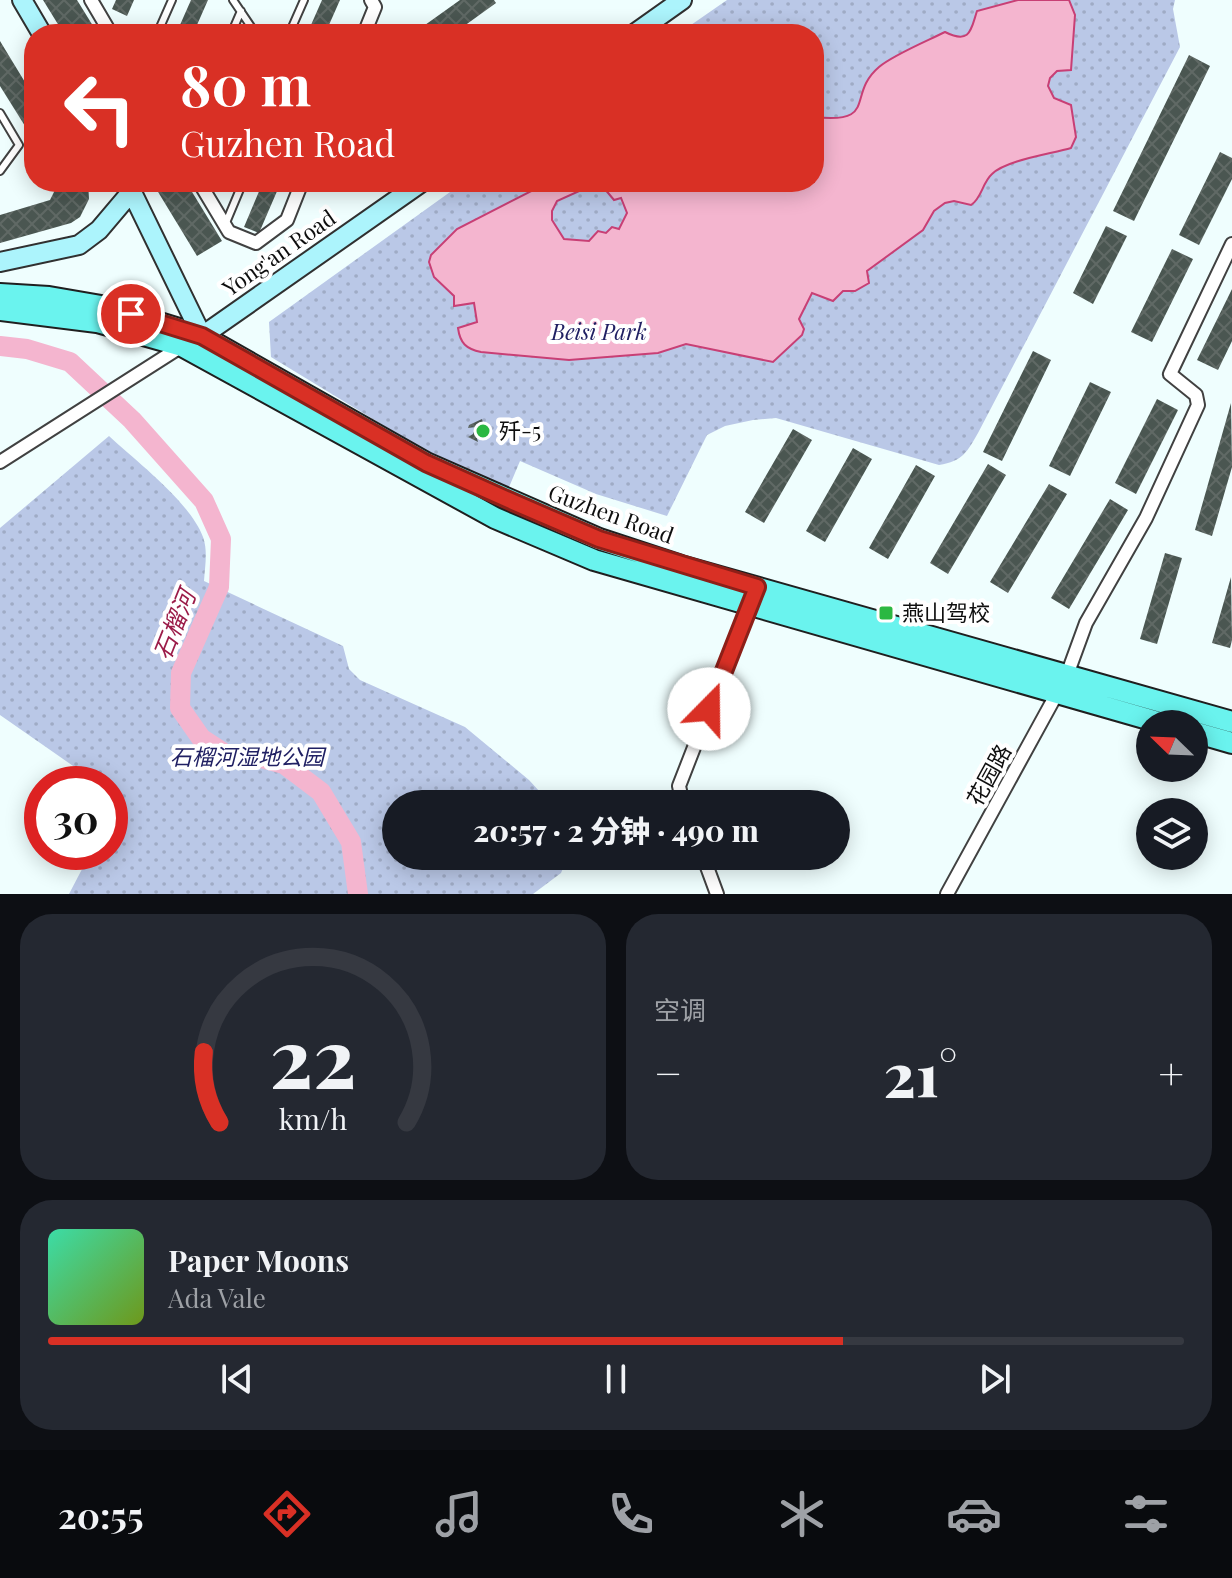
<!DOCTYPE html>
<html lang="zh">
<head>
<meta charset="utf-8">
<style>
  body { margin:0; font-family:"Playfair Display","Noto Sans SC",serif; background:#242831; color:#f1f3f6; height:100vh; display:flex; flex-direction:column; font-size:30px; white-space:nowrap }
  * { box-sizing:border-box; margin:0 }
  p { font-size:26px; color:#9ea1a6 }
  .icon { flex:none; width:44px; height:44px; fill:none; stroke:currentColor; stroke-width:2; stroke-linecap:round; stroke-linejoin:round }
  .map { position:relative; height:894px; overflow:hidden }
  .sheet { display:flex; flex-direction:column; gap:20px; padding:20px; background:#0d0f14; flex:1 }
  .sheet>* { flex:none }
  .top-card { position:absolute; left:24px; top:24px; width:800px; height:168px; border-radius:32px; box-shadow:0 4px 20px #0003; background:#d93025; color:#fff; overflow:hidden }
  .needle { width:52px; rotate:293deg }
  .tools { position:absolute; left:1136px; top:710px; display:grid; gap:16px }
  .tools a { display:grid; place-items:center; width:72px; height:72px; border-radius:50%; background:#171b24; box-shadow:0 4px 20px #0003; font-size:40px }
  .speed { position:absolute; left:24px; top:766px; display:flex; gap:16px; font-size:40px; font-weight:700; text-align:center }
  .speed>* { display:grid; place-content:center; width:104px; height:104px; border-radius:50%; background:#171b24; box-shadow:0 4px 20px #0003; line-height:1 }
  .speed .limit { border:12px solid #d22; background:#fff; color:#111 }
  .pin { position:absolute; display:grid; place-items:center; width:68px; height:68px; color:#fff; margin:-34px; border:4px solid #fff; border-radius:50%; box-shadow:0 2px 8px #0007 }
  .me { position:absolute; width:88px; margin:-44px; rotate:22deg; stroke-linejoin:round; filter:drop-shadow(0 0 6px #0008) }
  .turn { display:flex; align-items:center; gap:28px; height:168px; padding:0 24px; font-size:36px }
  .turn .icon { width:104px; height:104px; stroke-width:2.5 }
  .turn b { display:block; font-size:56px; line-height:68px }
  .big { font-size:60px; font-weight:800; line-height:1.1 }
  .sheet .tile { flex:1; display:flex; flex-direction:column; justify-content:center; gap:12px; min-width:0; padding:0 28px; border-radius:32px; background:#242831 }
  .sheet .dial { align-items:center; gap:0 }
  .dial svg { height:208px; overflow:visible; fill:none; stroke:#363941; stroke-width:7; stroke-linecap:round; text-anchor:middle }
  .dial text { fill:#f1f3f6; stroke:none }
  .song { display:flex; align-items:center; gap:24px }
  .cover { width:96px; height:96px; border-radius:12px; background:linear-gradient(135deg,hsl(160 70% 55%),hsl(80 70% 35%)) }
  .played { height:8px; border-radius:4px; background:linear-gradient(90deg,#d93025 70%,#363941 70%) }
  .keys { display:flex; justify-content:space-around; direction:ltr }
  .heat { display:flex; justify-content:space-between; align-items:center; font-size:44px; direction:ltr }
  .sheet .tiles { flex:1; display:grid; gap:20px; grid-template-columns:1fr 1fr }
  .tile:last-child { grid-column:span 2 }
  .trip { position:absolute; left:382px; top:790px; width:468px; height:80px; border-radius:40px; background:#171b24; box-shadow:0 4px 20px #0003; font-weight:800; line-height:80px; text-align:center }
  .menu { display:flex; height:128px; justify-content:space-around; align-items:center; background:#090b0e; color:#9ea1a6 }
  .menu .icon { width:56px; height:56px }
  .menu .active { color:#d93025 }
  .menu b { font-size:36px; color:#f1f3f6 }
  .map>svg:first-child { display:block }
</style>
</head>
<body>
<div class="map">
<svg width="1232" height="894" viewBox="0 0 1232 894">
  <defs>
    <pattern id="park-dots" width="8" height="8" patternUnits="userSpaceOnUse" patternTransform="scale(2)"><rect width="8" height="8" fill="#bac8e7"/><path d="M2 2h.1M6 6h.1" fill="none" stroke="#9fabc5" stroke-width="1.8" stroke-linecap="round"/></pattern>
    <pattern id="building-cross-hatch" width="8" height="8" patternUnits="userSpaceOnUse" patternTransform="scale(2)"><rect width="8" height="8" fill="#4a5651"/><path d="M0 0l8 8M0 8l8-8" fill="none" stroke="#606965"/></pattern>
  </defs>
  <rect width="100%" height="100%" fill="#effefe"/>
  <path fill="url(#park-dots)" d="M727,0H1175L1173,9L1180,47L978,433C967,452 963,461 939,465L776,418L753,420L725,426L707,435L667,516L596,494L520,461L507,492L442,461L271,357L269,322L464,182H814V34H678Z
    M109,436C137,462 190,502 203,537C208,551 205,566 204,581L343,646L349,669L360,680L465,727L529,780L551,804H396V856H568L561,873L533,894H69L91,852H110V816L119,798L110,791V784H99L0,715V528Z"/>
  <path fill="#f4b5cf" stroke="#c83f75" stroke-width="2" fill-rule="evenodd" d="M1018,0H1069L1075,15L1071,70L1057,71L1050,78L1048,86L1054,98L1071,105L1076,137L1071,148C1051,154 1006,160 992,174C982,183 982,198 971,205L954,201L945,203L934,211L923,230L867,271L869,283L855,291H843L833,301L812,293L799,319L804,329L802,335L773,362L686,344L658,353L569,360L481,352C466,349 460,343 458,328L477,322L474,303L454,306V296L434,277L429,262L431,255L457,229L549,182H814V117C879,124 846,95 879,67C893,55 927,41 945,32C971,45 971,29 977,11ZM599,182L614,200L621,198L627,213L619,229L612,227L606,233L598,231L589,241L564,239L552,220V211L557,201Z"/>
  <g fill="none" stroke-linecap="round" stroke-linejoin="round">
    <path stroke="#f4b5cf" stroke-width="20" d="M0,346L27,349L70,362L132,420L204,501L221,539L219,587L181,673L180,708L201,738L227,755L258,757L284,764L321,792L351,842L358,894"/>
  </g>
  <path fill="url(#building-cross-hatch)" d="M43,0H77L98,34H64Z
    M116,0H134L127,16L112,9Z
    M191,0H208L193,34H176Z
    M322,0H340L325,34H307Z
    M460,0H494L496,3L453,34H421L418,30Z
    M0,41L34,97V121L25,126L0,86Z
    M1189,55L1210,66L1134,221L1113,211Z
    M1220,152L1232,158V179L1199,245L1179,235Z
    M59,182H88L89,199L80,217L71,223L0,243V215L50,200Z
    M152,182H186L222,241L197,256Z
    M263,182H281L259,233L244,227Z
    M1106,226L1127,236L1093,304L1073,293Z
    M1172,249L1193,259L1152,342L1131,332Z
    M1232,289V341L1218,370L1197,360Z
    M1033,351L1051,360L1002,461L983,452Z
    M1090,382L1111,392L1070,476L1049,466Z
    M1157,399L1178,410L1136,494L1115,483Z
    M1231,403L1232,467L1212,536L1195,530Z
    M482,419L486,433L484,436L480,429L476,435L478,442L468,437L473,434L476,427L468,428L469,425Z
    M793,429L812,440L764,523L745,512Z
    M853,448L872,459L825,542L806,531Z
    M988,464L1006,475L948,574L930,563Z
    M916,465L935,476L888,559L869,548Z
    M1049,484L1067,494L1008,593L990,582Z
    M1110,499L1128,510L1069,609L1051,598Z
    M1165,553L1182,558L1157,644L1140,639Z
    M1231,577L1232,640L1230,648L1212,643Z"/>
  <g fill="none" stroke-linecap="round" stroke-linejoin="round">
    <defs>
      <path id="service" d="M233,0L256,34
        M157,34L172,0
        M231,34L241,11
        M289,34L304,0
        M0,113L19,145L0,171
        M225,225L243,182"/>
      <path id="minor" d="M91,0L111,34
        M364,34L375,7L371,0
        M199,182L229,232L256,243L287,220L302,182
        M0,462L182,346
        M683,804L679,786L751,601
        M703,856L717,894
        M947,894L1067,675L1086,623L1146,518L1198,405L1196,395L1170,374L1232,244"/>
      <path id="secondary" d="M22,0L42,34
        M634,34L682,0
        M127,182L202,336
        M0,262L79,245L99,230L132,191
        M191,341L202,336L422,182"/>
      <path id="primary" d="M0,294L49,297L107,307L202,336L426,463L599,539L681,566L1232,722
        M0,310L97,322L182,346L495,518L594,560L1165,724
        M1194,732L1232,743"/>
    </defs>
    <use href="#service" stroke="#414141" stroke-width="10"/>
    <use href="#minor" stroke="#414141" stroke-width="16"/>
    <use href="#secondary" stroke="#303030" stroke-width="22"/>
    <use href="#primary" stroke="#1f1f1f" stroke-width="24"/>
    <use href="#service" stroke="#fff" stroke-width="6"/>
    <use href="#minor" stroke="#fff" stroke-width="12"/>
    <use href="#secondary" stroke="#acf4fc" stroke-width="18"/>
    <use href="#primary" stroke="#6af3ee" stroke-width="20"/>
  </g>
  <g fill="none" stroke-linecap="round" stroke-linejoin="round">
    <defs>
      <path id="route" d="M131,314L202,336L426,463L513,502L599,539L757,587L709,709"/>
    </defs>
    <use href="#route" stroke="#8d1f18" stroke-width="20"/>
    <use href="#route" stroke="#d93025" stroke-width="14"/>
  </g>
  <g fill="#2bb842" stroke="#fff" stroke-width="3">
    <circle cx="483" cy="431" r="8"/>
    <rect x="878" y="605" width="16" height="16" rx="4"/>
  </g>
  <g text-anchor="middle" stroke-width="8" stroke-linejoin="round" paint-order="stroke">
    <g font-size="22" fill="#0e0e0e" stroke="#fff">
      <text transform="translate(279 253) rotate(-35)" y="8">Yong'an Road</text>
      <text transform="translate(611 514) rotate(20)" y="8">Guzhen Road</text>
      <text transform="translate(989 775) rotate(-61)" y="8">花园路</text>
    </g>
    <g font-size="22" font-style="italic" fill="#202063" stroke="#fff">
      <text x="599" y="340">Beisi Park</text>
      <text x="247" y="765">石榴河湿地公园</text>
    </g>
    <g font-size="22" fill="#0e0e0e" stroke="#fff" text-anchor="start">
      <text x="499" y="439">歼-5</text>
      <text x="902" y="621">燕山驾校</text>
    </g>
    <g font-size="24" font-style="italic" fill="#9b1c49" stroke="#fff">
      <text transform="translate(175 625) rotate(-68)" y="8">石榴河</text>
    </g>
  </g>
</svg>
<div class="tools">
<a><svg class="needle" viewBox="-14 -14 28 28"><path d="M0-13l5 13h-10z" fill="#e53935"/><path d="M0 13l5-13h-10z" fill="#9ea1a6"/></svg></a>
<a><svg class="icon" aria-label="layers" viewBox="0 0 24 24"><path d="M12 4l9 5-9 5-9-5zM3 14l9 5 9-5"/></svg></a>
</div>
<div class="speed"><div class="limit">30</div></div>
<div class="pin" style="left:131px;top:314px;background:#d93025"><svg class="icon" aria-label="arrive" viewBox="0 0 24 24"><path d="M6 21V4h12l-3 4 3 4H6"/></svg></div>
<svg class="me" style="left:709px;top:709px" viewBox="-20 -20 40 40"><circle r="19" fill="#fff"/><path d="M0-13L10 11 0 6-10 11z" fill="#d93025"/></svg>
<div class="trip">20:57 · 2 分钟 · 490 m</div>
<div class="top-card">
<div class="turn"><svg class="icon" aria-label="left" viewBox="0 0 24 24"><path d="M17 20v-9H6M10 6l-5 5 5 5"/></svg><div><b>80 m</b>Guzhen Road</div></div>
</div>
</div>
<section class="sheet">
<div class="tiles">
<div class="tile dial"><svg viewBox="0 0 100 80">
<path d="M14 69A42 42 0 1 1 86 69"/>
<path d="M14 69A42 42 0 0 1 8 42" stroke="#d93025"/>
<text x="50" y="56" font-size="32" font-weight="700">22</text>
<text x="50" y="72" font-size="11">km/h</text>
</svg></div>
<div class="tile"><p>空调</p>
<div class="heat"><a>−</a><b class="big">21°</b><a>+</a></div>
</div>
<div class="tile">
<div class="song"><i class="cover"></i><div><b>Paper Moons</b><p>Ada Vale</p></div></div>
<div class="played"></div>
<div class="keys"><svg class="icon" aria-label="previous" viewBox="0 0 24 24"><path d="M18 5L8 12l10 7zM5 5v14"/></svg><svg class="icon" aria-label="pause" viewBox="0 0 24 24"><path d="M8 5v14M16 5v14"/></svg><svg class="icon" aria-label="next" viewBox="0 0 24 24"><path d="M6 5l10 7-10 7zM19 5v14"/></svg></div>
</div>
</div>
</section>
<nav class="menu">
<b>20:55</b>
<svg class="icon active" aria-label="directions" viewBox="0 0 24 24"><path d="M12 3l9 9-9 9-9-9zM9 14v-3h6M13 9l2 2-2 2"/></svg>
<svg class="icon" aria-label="music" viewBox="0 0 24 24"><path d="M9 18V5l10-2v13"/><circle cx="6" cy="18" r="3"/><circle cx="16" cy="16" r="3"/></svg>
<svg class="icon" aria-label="phone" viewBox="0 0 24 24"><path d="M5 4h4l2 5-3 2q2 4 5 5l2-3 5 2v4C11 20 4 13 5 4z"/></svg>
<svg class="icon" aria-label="climate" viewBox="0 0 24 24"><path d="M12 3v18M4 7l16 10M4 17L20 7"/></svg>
<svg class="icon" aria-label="car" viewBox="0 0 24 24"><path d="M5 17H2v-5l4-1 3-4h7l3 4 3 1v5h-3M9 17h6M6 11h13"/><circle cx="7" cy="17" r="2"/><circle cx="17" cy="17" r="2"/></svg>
<svg class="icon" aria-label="filters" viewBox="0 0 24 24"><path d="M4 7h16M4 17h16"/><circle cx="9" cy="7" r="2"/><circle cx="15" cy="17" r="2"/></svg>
</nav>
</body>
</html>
